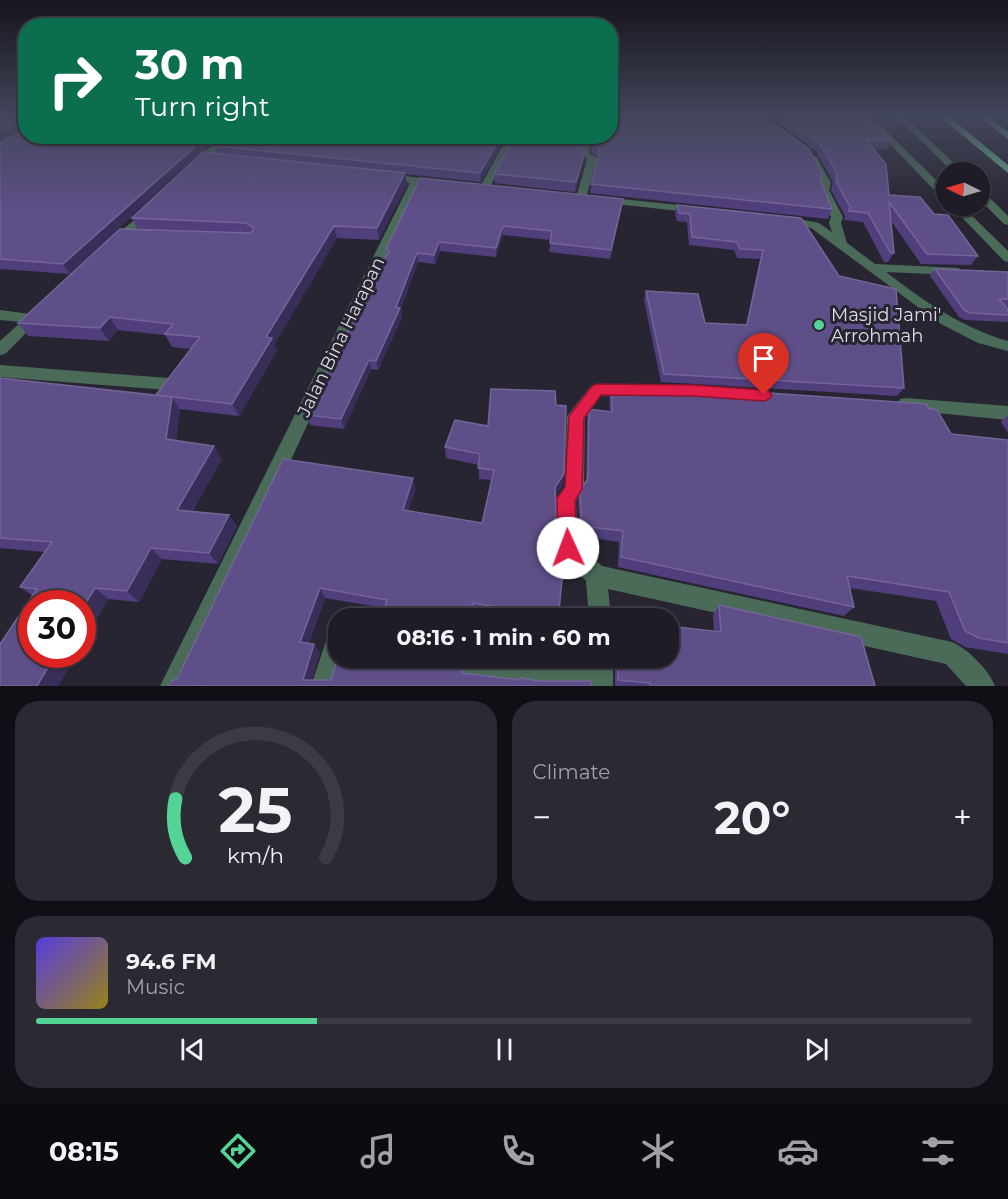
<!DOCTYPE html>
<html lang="en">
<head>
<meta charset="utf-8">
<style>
  body { margin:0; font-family:Montserrat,sans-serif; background:#2b2932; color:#f1f3f6; height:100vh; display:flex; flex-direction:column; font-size:22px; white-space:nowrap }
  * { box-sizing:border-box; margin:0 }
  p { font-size:20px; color:#a1a1a7 }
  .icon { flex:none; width:33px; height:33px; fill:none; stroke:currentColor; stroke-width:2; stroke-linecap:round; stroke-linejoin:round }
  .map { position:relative; height:686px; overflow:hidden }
  .panel { display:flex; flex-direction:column; gap:15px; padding:15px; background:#100f15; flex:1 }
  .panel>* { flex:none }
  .top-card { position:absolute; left:18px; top:18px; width:600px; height:126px; border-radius:24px; box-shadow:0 2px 4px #0004,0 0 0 2px #3c3a43; background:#0b6e4f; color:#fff; overflow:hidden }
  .needle { width:39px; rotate:275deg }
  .buttons { position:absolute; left:936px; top:162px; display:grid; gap:12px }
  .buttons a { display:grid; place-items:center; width:54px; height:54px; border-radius:50%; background:#1e1c26; box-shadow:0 2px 4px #0004,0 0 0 2px #3c3a43; font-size:30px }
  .speed { position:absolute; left:18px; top:590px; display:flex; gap:12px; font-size:30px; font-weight:700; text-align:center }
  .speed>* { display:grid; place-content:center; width:78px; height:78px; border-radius:50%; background:#1e1c26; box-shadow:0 2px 4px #0004,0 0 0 2px #3c3a43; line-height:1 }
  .speed .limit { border:9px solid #d22; background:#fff; color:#111 }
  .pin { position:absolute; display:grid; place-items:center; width:51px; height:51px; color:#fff; margin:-62px -26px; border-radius:50% 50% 50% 0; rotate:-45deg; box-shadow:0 0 6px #0007 }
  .pin .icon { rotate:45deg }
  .me { position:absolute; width:66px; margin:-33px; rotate:358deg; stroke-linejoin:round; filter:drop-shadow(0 0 4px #0008) }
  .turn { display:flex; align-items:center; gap:21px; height:126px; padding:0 18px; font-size:27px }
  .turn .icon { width:78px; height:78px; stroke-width:2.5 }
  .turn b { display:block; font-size:42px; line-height:51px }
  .big { font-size:45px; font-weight:700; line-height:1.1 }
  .panel .card { flex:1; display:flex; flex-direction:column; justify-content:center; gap:9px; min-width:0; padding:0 21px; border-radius:24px; background:#2b2932 }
  .panel .dial { align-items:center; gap:0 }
  .dial svg { height:156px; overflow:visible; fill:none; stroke:#3c3a43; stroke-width:7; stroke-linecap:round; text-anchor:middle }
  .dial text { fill:#f1f3f6; stroke:none }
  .song { display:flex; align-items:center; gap:18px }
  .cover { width:72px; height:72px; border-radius:9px; background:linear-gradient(135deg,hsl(250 70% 55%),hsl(50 70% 35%)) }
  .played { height:6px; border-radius:3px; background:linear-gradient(90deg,#54d396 30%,#3c3a43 30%) }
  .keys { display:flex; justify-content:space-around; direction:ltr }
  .heat { display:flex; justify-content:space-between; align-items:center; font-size:33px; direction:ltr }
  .panel .tiles { flex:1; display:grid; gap:15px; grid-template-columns:1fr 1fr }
  .card:last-child { grid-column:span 2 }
  .trip { position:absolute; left:328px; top:608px; width:351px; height:60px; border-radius:24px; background:#1e1c26; box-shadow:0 2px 4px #0004,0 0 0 2px #3c3a43; font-weight:700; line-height:60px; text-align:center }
  .dock { display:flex; height:96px; justify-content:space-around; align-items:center; background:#0c0b0f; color:#a1a1a7 }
  .dock .icon { width:42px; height:42px }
  .dock .active { color:#54d396 }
  .dock b { font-size:27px; color:#f1f3f6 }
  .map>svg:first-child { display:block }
</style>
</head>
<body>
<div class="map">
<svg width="1008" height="686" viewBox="0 0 1008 686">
  <rect width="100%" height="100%" fill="#282532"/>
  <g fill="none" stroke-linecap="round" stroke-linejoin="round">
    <path fill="#4a6b58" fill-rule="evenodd" d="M862,115H870L946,190V199L942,198Z
      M895,115H903L963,172H953Z
      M222,136H232L201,167H193V163Z
      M508,136H517L489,189L484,192L480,191L479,189Z
      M581,136H591L589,153L597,158L586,198L581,201L576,198L587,159L579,154Z
      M810,156H816L831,183L829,190L843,217L841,223L847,243L875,264L959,268L960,271L954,275L886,272C924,301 962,328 1008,341V351L978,343L941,324L811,228L780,221V217L784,216L819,223L832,232L829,223L831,217L819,190L821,183L808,158Z
      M387,174L438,180L443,183L438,186L420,184L185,686H160L410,183L383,179V175Z
      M980,191L984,192L1008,216V225L1004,224L980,200Z
      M602,197L697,207L703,210L697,213L598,202V198Z
      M951,206H962L1008,251V262L1004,261Z
      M149,208L153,209V213L118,246H110V240Z
      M0,310L30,314L37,310L44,315L5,354L0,355V341L21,322L0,320Z
      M0,365L168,378L174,380L176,384L174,388L168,390L0,377Z
      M597,384L637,386L639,390L637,394L601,396L585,418L584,489L576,501L578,544L602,566L952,642C968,649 989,670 995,686H966L946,664L608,589L611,618H589L586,581L561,555L558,548L556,498L565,486L567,416L591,386Z
      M906,398L1008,406V420L906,410L900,409L898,404L900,399Z
      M336,631L339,632V657H344L335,686H311L328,635Z
      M410,657H505L589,669V657H613V686H538L422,669L414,665Z"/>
    <path fill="#67af88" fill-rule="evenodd" d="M938,115H947L1008,165V173Z
      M977,115H986L1008,132V139Z"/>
  </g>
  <path fill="#503e7d" d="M0,115H26L70,274L0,269Z
    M770,115H867L891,141L887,149H873L889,195L934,214L978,256L971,265L921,264L891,221L894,253L888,262H884L863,222L844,220L845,216L831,190L833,182L816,151L774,119Z
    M767,119L821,182L832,209L828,219L590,193L591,184L598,158L591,152L593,136Z
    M505,136L481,182L405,174L407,185L379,240L337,238L274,345L277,350L239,416L180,409L176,440L222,459L192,512L237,526L218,564L162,559L139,602L108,599L82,644V603L32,654H77L58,686H0L32,595L20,587L45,552L0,548V378L157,395L191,349L172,347L165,335L118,330L109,341L28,336L18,323L138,230L132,218L218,154L215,146Z
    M578,145L584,160L575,192L495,183L494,174Z
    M420,178L622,207L610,259L549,252L551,240L503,235L496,257L440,251L435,264L418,262L401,308L402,317L378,370L371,369L344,429L310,425L306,415L387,254L386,249Z
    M677,205L801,218L904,388L897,396L661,382L644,300L646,291L705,323L746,325L760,259L737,258L734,250L689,245L687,222L677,221L675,213Z
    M935,269L1008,272V306H1006L1008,309V322L965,320L959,317L930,276Z
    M612,387L928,408L951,434L1008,440V654L965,647L951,639L936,601L850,588L854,607L844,616L618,567L619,542L580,536L578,502L580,491L586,481L587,420L589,409L610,412L609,398Z
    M556,405L564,474L563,485L555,496L559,610L597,618H508L474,612L384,608L325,598L309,643L314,644L320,653L311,680H331L409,658L419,663L463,673L520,680L539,681L591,686H169L416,489L408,511L482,523L492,480L479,479V465L446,458L445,447L488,426Z
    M1008,415V433L1001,422Z
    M719,605L875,686H615V657H669L714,631L713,615Z
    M523,657H590L587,666Z"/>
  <path fill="#392d5a" d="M21,122L26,128V130L0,143V131Z
    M207,136H219L70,274L63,264Z
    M501,136H505L481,182L480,173Z
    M585,151L584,160L575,192L576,182Z
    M405,173L407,185L379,240L377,228Z
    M334,226L337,238L274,345L277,350L239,416L232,404L266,337Z
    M503,226V235L496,257V248Z
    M439,242L440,251L435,264L434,255Z
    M417,253L418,262L401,308L402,317L378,370L376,361L396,307Z
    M110,317L118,330L109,341L100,328Z
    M369,360L371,369L344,429L341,419Z
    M172,397L180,410L175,451L166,439Z
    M214,446L222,459L186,522L177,510Z
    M564,474L563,485L554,498L555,487Z
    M413,478L416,489L405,521L403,510Z
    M229,515L237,526L218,564L209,553Z
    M151,548L162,559L139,602L127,591Z
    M95,588L108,599L82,644V609Z
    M320,588L325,598L306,651L300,642Z
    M473,603L474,612L473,618H470Z
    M314,644L320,653L310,686L303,680Z
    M56,654H77L58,686H37Z"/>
  <path fill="#5f4f88" stroke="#736597" stroke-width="1.5" d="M0,115H26V127L21,122L0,131Z
    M610,115H765L767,119L809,149L822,174L821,182L832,209L591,184L600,150L592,143L593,136H610Z
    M781,115H867L891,141L866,140L886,164L889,195L920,197L934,214L948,215L978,256L927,254L889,202L894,253L890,252L868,213L849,211L850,207L836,181L837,173L819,142Z
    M26,129V136H207L63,264L0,259V142L25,131Z
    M223,136H501L480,173L215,146Z
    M515,136H579L578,145L585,151L576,182L494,174Z
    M203,152L405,173L377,228L334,226L266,337L272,338L232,404L156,395L200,337L165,334L173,324L110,317L100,328L18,323L120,229L251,233L254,228L246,223L132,218Z
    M420,178L623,199L611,250L550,243L552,231L503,226L496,248L439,242L434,255L417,253L396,307L400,308L376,361L369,360L341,419L306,415L389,250L386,249Z
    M677,205L801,218L839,276L896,289L904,388L664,374L646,291L698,294L705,323L747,325L763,250L740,249L737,242L692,237L690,214L679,213Z
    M935,269L1008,272V299H999L1008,309V315L970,313L964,310Z
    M0,378L172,397L166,439L214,446L177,510L229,515L209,553L151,548L127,591L95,588L82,609V603H32V654H56L37,686H0V644L37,589L20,587L52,542L0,538Z
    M612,387L697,388L926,404L928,408L937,410L951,434L1008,440V643L979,638L965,631L949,592L847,576L854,607L621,557L623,531L582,526L580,491L588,478L589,409L612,412Z
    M491,389L555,391L556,405L566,406L564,474L555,487L557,538L565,551L559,610L597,616V618H527V612L473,603L470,618H381L387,600L320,588L300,642L314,644L303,680H331L339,654V657H409L419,663L463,670L462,673L520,680V678L539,681H591V686H205L196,685L195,686H169L171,681L177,679L283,459L413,478L403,510L482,523L494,470L478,468L480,454L445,447L455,420L488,426Z
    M719,605L861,637L875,686H650V683L618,680V657H669V626L721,632Z"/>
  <linearGradient id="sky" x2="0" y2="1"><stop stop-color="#16141c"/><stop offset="0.55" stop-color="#42465a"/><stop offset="1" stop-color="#42465a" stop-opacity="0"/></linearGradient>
  <rect width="1008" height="211" fill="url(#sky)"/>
  <path fill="#e11d48" stroke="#92132f" stroke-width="1.5" d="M597,384L693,385L764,390L769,391L772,395L769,399L764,401L693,396L601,395L584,418L582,489L575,501L577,548L574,554L568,557L561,554L558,548L557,498L565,487L569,416L592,386Z"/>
  <circle fill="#54d396" stroke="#282532" stroke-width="2" cx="819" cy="325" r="6"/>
  <g text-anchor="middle" stroke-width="6" stroke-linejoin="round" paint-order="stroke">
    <g font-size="18" fill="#dedde5" stroke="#282532" text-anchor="start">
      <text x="831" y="321">Masjid Jami'<tspan x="831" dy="21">Arrohmah</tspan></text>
    </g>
    <g font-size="18" fill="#dedde5" stroke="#282532">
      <text transform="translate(341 337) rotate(-64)" y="6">Jalan Bina Harapan</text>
    </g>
  </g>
</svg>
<div class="buttons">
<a><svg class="needle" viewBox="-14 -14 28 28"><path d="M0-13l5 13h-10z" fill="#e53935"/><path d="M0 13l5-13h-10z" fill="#a1a1a7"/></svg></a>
</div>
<div class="speed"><div class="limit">30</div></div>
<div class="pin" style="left:764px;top:395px;background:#d93025"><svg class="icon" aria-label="arrive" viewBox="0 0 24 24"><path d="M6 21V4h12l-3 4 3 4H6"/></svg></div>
<svg class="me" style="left:568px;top:548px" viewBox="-20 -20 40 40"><circle r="19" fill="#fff"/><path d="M0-13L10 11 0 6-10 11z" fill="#e11d48"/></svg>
<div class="trip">08:16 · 1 min · 60 m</div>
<div class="top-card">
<div class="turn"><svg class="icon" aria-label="right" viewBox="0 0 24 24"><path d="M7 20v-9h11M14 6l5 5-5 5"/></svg><div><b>30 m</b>Turn right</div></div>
</div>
</div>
<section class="panel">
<div class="tiles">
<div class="card dial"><svg viewBox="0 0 100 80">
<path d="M14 69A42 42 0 1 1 86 69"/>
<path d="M14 69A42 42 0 0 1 9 39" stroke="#54d396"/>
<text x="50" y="56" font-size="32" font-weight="700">25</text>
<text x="50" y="72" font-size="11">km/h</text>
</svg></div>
<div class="card"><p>Climate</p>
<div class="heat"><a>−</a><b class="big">20°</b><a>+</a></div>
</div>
<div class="card">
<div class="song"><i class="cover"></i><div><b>94.6 FM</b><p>Music</p></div></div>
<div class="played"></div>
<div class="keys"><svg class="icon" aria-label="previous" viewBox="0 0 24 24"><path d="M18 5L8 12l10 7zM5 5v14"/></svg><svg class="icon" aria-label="pause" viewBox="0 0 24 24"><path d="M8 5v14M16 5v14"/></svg><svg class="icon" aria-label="next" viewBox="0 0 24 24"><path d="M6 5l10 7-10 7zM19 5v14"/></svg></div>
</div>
</div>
</section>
<nav class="dock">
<b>08:15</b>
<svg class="icon active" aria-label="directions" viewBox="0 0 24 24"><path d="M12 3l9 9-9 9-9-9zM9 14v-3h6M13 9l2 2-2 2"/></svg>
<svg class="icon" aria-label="music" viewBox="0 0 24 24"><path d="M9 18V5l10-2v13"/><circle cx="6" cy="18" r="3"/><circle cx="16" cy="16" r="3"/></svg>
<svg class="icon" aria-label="phone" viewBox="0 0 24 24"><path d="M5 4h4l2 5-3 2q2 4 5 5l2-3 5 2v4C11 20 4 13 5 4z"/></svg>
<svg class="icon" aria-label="climate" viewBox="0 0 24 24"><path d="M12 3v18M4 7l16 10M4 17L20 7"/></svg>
<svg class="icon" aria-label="car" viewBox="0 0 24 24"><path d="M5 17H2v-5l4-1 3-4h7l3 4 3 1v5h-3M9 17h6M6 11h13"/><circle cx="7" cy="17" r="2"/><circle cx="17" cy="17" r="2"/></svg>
<svg class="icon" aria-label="filters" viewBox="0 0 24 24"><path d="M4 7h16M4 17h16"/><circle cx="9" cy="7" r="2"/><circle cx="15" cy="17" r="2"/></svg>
</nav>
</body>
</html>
